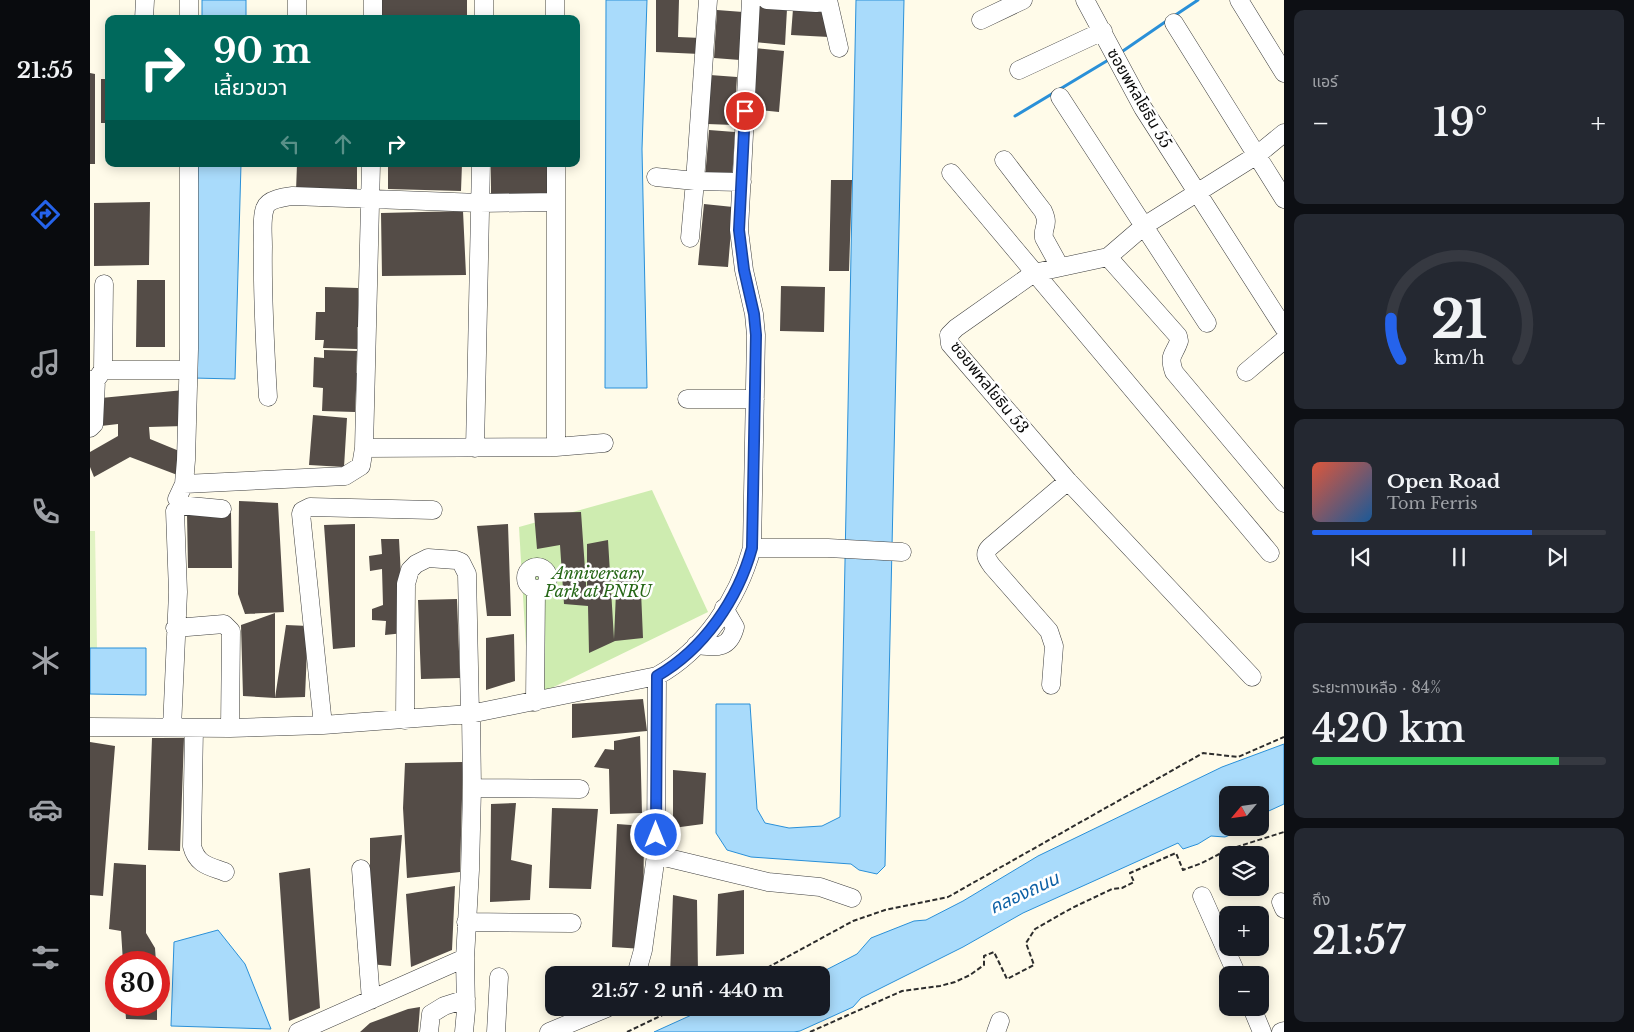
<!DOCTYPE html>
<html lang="th">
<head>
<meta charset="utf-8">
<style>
  body { margin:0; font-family:"Libre Baskerville","Noto Sans Thai",serif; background:#242831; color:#f1f3f6; height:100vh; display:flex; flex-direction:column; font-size:19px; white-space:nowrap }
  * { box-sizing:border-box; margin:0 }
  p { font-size:16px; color:#9ea1a6 }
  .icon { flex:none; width:28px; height:28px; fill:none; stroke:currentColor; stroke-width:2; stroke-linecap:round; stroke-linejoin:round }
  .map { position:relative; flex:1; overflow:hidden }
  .sheet { display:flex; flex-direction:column; gap:10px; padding:10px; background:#0d0f14; width:350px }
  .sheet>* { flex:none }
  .guide { position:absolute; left:15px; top:15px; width:475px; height:152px; border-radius:10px; box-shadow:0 2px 12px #0003; background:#00695c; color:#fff; overflow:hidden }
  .needle { width:32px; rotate:241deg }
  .controls { position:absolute; left:1129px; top:786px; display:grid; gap:10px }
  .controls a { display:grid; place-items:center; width:50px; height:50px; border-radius:10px; background:#171b24; box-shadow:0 2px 12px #0003; font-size:25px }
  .speed { position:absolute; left:15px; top:951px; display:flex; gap:10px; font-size:25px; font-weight:700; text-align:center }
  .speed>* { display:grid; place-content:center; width:65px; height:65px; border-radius:50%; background:#171b24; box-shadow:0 2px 12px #0003; line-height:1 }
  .speed .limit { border:8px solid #d22; background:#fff; color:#111 }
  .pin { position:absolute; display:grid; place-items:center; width:42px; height:42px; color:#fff; margin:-21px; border:2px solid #fff; border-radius:50%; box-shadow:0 1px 5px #0007 }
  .me { position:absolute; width:55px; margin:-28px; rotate:0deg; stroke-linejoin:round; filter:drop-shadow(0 0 4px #0008) }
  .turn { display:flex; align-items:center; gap:18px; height:105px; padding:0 25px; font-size:22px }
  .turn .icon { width:65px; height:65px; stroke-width:2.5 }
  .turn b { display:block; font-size:35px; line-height:42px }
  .lanes { display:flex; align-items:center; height:48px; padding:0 25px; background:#0003; justify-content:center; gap:25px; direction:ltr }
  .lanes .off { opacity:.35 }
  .big { font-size:38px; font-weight:600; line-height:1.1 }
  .sheet .card { flex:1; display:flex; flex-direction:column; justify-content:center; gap:8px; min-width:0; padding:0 18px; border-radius:10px; background:#242831 }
  .sheet .dial { align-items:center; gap:0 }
  .dial svg { height:130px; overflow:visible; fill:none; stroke:#363941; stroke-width:7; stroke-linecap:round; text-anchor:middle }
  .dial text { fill:#f1f3f6; stroke:none }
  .song { display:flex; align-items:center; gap:15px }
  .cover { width:60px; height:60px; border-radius:8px; background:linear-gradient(135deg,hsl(10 70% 55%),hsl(210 70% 35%)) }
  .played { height:5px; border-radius:2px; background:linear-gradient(90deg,#2563eb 75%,#363941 75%) }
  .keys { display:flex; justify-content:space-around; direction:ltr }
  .heat { display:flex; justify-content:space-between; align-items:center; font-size:28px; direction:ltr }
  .charge { height:8px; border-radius:4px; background:linear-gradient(90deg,#34c759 84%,#363941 0) }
  .trip { position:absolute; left:455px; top:966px; width:285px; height:50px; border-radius:10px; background:#171b24; box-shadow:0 2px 12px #0003; font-weight:600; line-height:50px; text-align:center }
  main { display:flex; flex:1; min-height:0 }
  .menu { display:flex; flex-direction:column; width:90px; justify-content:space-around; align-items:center; background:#090b0e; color:#9ea1a6 }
  .menu .icon { width:35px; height:35px }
  .menu .current { color:#2563eb }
  .menu b { font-size:22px; color:#f1f3f6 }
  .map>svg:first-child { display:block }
</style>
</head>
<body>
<main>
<nav class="menu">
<b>21:55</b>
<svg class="icon current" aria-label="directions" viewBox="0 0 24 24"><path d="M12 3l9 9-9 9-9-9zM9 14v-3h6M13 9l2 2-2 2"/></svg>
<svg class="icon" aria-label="music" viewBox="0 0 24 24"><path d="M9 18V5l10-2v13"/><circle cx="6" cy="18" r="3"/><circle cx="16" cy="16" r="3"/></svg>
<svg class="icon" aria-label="phone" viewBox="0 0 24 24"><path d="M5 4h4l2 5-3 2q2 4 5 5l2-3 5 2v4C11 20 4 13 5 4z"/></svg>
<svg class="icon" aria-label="climate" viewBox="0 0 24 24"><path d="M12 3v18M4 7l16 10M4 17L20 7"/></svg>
<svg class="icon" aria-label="car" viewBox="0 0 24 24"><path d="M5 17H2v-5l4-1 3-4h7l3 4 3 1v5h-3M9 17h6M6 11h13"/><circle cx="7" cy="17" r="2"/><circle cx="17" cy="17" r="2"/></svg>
<svg class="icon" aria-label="filters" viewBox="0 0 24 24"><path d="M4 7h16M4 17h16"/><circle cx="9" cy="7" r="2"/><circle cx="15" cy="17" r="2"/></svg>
</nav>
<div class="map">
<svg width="1194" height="1032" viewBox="0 0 1194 1032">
  <rect width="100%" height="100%" fill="#fffbe9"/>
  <path fill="#ceecb0" d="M562,490L618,612L439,699L429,527Z"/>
  <path fill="#e1f3c3" d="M0,531H5L7,648H0Z"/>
  <path fill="#a9dbfb" stroke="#2a90d8" d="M112,0H156V19H112Z
    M516,0H557L552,149L557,388H515Z
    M766,0H814L795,866L787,874L769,870L761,864L661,857L637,850L626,833V704H660L667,809L675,823L699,828L732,826L750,817Z
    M108,164H151L145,379L103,378Z
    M0,648H56V695L0,694Z
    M1194,744V804L1170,815V795H1138V828H1157L1135,837L1121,836L1108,844L1093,849L1088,843L933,913L873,947L771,998L763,1007L710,1031L704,1032H564L617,1008H731V975H699L717,969L734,971L767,954L781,938L824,921L836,920L873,901L948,856L1132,767Z
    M128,930L155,964L181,1029L81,1026L84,942Z"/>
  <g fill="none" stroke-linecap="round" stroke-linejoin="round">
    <path stroke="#2a90d8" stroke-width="3" d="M1084,16L1108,0
      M1030,53L1078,20
      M925,116L1020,59"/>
  </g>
  <path fill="#544c47" d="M290,0H377V19H290Z
    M566,0H589L588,37L611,38L610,54L566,52Z
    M668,6L697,9L695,45L665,42Z
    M703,9L740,11L739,37L701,35Z
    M627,10L653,12L650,60L624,58Z
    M665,48L694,51L689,112L659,109Z
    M0,73L5,74V164H0Z
    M620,75L647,77L644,125L617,124Z
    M11,79H19V123H11Z
    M619,130L645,132L642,180L615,178Z
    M207,164H267V192L206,191Z
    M298,164H372L371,191L298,189Z
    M401,164H457L458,196H401Z
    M741,180H762L759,271H739Z
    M60,202L59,265L4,266V203Z
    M614,204L643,207L638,267L608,265Z
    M373,211L376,275L292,276L291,213Z
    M47,280H75V347H46Z
    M691,286L735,287L734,332L690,331Z
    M235,287L268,288V309H273L272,327H267V349L233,348L234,340H225L226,312H235Z
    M234,350L267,351L266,373H271V390H266L265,412L232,411L233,388L223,387L224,357L234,358Z
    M94,390V426L59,427L60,439L94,453L90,476L40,457L4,477L0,467V452L28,436V424L11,426V398Z
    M223,415L257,418L254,467L219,465Z
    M149,501L188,503L194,612L155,614L148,594Z
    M491,512L497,598V544L518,540L524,639L527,569L550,568L553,638L525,641L499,653L498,606L474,604L470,545L447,549L444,513Z
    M97,513H141L142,568H98Z
    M265,524V647L243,649L234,525Z
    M418,524L421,616H397L387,526Z
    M291,539H309L314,633L295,635L296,621L282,620V609L293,605L292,569L280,571L279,556L292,554Z
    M367,599L370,678L331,679L328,600Z
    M185,613V698L196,625L218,626L215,697L185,698L153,696L151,625Z
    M424,634L425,681L396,690V638Z
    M553,699L557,731L482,738V704Z
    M550,736L552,813L520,814L519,769L504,767L515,749L524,750V741Z
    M62,738H94L90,851L58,850Z
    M0,742L25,746L13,896L0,895Z
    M373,762L370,872L317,878L313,808L315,763Z
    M583,770L616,773L613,824L583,828Z
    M426,803L421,860L442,865L440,900L400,902L401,804Z
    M462,808L508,809L501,889L459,888Z
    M527,824L554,826L553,949L522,947Z
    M312,835L301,966L280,964V838Z
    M24,863L56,865V933L65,948L66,962H33L31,931L19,929Z
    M220,868L230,1008L199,1021L189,873Z
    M365,886L362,950L321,967L316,894Z
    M654,890V954L626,956L628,894Z
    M583,895L607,900L608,975H580Z
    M35,1005H67V1020L36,1019Z
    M330,1007L328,1032H270L280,1023L318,1009Z"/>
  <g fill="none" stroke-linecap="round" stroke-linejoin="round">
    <defs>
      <path id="minor" d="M99,0V19
        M465,0V19
        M618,0L605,181L652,182
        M677,0L726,3L733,2L735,0
        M738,0L749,48
        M995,0L1053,108L1194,328
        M1149,0L1194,73
        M54,19L55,0
        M207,19V0
        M283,19V0
        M394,19V0
        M891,20L933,0
        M1084,23L1194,199
        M929,70L1013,31
        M970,97L1117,323
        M914,160L953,211C960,226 952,226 954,238L970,267
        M466,164V447
        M861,173L1180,553
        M566,177L605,181L600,238
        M1018,257L1088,336L1089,341C1084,356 1078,354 1084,372L1194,503
        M13,370H98
        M1156,372L1194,340
        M0,380H6L13,370L14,284
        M178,397C175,347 172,296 173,246C173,234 171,219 175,208C178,199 195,197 203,196L390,203L466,202
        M597,399H665
        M0,428L4,424L6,380
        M274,448L466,447L514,443
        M385,448L391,164
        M94,484L255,476L271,466L274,448L281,164
        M87,499L94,484L96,460L99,349V164
        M89,505L132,509
        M662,548H738L812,552
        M436 578a11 11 0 1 1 22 0a11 11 0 1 1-22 0Z
        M85,628L134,624L141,631L140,728
        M606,645C626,647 639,650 645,627L634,608
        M1162,677L978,481L860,344L859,335L866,328L944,273L1018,257L1054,226L1167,155L1194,133
        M961,685L964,646L959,631L902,566C897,559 893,554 900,547L978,481
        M445,702L446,589
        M315,720L316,584L320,570L326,564L338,558L366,560L371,562L377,574L380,714
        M233,725L211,514L212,511L220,507L343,510
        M0,727L140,728L233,725L380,714L567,676C614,650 648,599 662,548L666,335L664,314L654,270L649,230L661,0
        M82,728L88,592L85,511
        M104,728L102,846C107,865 119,866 135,872
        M382,788L490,789
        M566,855L678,882L730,887L762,898
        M271,869L281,1000
        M1112,896L1147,975
        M1191,902L1194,909
        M376,922L482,923
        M546,975L553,950L566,855L567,676
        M1162,1008L1172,1032
        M208,1032L375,958
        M339,1032L341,1014L354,1006L376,999
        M374,1032L376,1010L375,958L380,870L382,788L381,714
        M406,1032L409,977
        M459,1032L517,1008
        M906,1032L910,1021
        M1191,1032L1194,1031"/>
    </defs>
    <use href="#minor" stroke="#3e3e3e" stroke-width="19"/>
    <path stroke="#2d2d2d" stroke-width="2" stroke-dasharray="5 2.5" stroke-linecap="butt" d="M664,975L763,921L795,910L858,897L1113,753L1148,757L1194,737
      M537,1032L587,1008
      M720,1032L812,991L850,986L865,982L880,975L894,965V956L904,952L917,979L944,965L936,943L945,929L982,908L1022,889L1032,888L1044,882L1040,873L1086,853L1093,870L1112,863L1137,850L1194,832"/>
    <use href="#minor" stroke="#fff" stroke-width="18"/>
  </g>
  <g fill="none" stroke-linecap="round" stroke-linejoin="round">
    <defs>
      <path id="route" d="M566,835L567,676C614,649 648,599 662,548L666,335L664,314L654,270L649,230L655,111"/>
    </defs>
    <use href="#route" stroke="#184099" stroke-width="12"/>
    <use href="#route" stroke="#2563eb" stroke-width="9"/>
  </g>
  <g text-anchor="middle" stroke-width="5" stroke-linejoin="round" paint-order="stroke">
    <g font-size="16" fill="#0b0b0b" stroke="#fff">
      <text transform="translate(1050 98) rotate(60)" y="6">ซอยพหลโยธิน 55</text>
      <text transform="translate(900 387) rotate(51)" y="6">ซอยพหลโยธิน 53</text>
    </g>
    <g font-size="16" font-style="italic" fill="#266717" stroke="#fff">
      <text x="508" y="579">Anniversary<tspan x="508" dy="18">Park at PNRU</tspan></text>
    </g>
    <g font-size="18" font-style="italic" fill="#0c60a5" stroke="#fff">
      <text transform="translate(934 893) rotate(-25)" y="6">คลองถนน</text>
    </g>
  </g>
</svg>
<div class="controls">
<a><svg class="needle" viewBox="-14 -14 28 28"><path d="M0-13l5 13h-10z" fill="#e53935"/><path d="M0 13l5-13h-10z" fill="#9ea1a6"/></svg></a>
<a><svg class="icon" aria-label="layers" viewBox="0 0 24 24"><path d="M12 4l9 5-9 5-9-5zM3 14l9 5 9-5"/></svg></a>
<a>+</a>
<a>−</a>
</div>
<div class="speed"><div class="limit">30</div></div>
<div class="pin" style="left:655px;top:111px;background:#d93025"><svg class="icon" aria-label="arrive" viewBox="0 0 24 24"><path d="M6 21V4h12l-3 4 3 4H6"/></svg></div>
<svg class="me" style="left:566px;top:835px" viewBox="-20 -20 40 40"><circle r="17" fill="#2563eb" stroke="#fff" stroke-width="3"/><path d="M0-11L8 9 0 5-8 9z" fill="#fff"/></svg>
<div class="trip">21:57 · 2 นาที · 440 m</div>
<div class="guide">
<div class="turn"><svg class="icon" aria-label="right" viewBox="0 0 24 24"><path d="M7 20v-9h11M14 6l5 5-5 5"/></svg><div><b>90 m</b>เลี้ยวขวา</div></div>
<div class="lanes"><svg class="icon off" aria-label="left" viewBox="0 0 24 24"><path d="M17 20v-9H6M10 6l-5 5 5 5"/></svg><svg class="icon off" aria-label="ahead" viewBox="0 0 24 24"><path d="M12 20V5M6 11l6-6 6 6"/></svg><svg class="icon" aria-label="right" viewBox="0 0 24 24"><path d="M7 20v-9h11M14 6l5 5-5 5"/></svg></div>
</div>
</div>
<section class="sheet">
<div class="card"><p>แอร์</p>
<div class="heat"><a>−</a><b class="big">19°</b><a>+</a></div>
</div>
<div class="card dial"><svg viewBox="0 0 100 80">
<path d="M14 69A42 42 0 1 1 86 69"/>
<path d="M14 69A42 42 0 0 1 8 44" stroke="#2563eb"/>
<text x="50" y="56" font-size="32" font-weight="700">21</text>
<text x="50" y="72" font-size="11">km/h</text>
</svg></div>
<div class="card">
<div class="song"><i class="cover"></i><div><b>Open Road</b><p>Tom Ferris</p></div></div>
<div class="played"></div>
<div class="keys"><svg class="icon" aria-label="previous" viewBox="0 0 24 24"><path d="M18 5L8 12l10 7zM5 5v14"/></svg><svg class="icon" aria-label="pause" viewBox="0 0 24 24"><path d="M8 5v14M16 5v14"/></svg><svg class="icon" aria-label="next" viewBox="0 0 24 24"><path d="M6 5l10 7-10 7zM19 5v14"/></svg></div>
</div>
<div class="card"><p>ระยะทางเหลือ · 84%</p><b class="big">420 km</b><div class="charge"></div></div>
<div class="card"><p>ถึง</p><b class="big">21:57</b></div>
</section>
</main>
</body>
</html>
